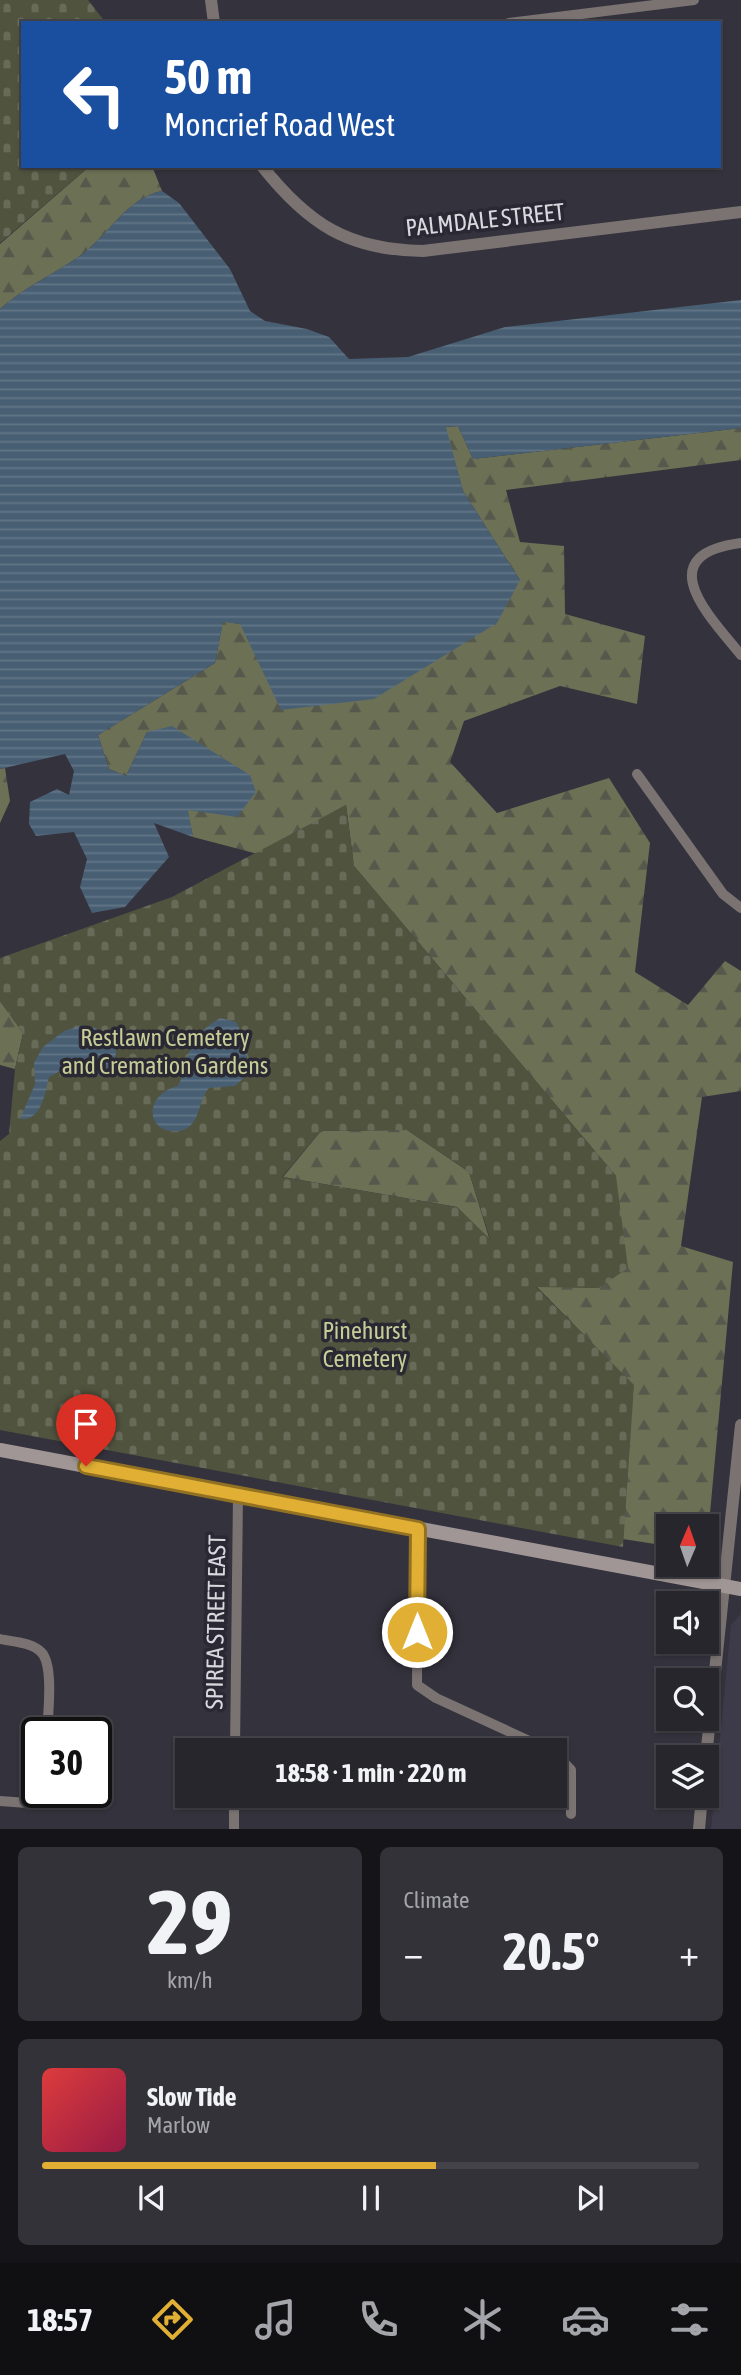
<!DOCTYPE html>
<html lang="en">
<head>
<meta charset="utf-8">
<style>
  body { margin:0; font-family:"Asap Condensed",sans-serif; background:#333239; color:#f1f3f6; height:100vh; display:flex; flex-direction:column; font-size:26px; white-space:nowrap }
  * { box-sizing:border-box; margin:0 }
  p { font-size:23px; color:#a4a5aa }
  .icon { flex:none; width:38px; height:38px; fill:none; stroke:currentColor; stroke-width:2; stroke-linecap:round; stroke-linejoin:round }
  .map { position:relative; height:1829px; overflow:hidden }
  .drawer { display:flex; flex-direction:column; gap:18px; padding:18px; background:#151519; flex:1 }
  .drawer>* { flex:none }
  .hud { position:absolute; left:21px; top:21px; width:700px; height:147px; border-radius:0px; box-shadow:0 2px 5px #0004,0 0 0 2px #434349; background:#1a4fa0; color:#fff; overflow:hidden }
  .needle { width:46px; rotate:2deg }
  .fabs { position:absolute; left:656px; top:1514px; display:grid; gap:14px }
  .fabs a { display:grid; place-items:center; width:63px; height:63px; border-radius:0px; background:#27262d; box-shadow:0 2px 5px #0004,0 0 0 2px #434349; font-size:35px }
  .speed { position:absolute; left:21px; top:1717px; display:flex; gap:14px; font-size:35px; font-weight:700; text-align:center }
  .speed>* { display:grid; place-content:center; width:91px; height:91px; border-radius:50%; background:#27262d; box-shadow:0 2px 5px #0004,0 0 0 2px #434349; line-height:1 }
  .speed .limit { border:4px solid #111; border-radius:10px; background:#fff; color:#111 }
  .pin { position:absolute; display:grid; place-items:center; width:60px; height:60px; color:#fff; margin:-72px -30px; border-radius:50% 50% 50% 0; rotate:-45deg; box-shadow:0 0 7px #0007 }
  .pin .icon { rotate:45deg }
  .me { position:absolute; width:77px; margin:-38px; rotate:0deg; stroke-linejoin:round; filter:drop-shadow(0 0 5px #0008) }
  .turn { display:flex; align-items:center; gap:24px; height:147px; padding:0 28px; font-size:32px }
  .turn .icon { width:91px; height:91px; stroke-width:2.5 }
  .turn b { display:block; font-size:49px; line-height:60px }
  .big { font-size:52px; font-weight:700; line-height:1.1 }
  .drawer .card { flex:1; display:flex; flex-direction:column; justify-content:center; gap:10px; min-width:0; padding:0 24px; border-radius:10px; background:#333239 }
  .drawer .dial { align-items:center; gap:0 }
  .dial b { font-size:91px; line-height:1 }
  .song { display:flex; align-items:center; gap:21px }
  .cover { width:84px; height:84px; border-radius:10px; background:linear-gradient(135deg,hsl(0 70% 55%),hsl(340 70% 35%)) }
  .played { height:7px; border-radius:4px; background:linear-gradient(90deg,#e0af34 60%,#434349 60%) }
  .keys { display:flex; justify-content:space-around; direction:ltr }
  .heat { display:flex; justify-content:space-between; align-items:center; font-size:38px; direction:ltr }
  .drawer .tiles { flex:1; display:grid; gap:18px; grid-template-columns:1fr 1fr }
  .card:last-child { grid-column:span 2 }
  .trip { position:absolute; left:175px; top:1738px; width:392px; height:70px; border-radius:0px; background:#27262d; box-shadow:0 2px 5px #0004,0 0 0 2px #434349; font-weight:700; line-height:70px; text-align:center }
  .dock { display:flex; height:112px; justify-content:space-around; align-items:center; background:#100f12; color:#a4a5aa }
  .dock .icon { width:49px; height:49px }
  .dock .on { color:#e0af34 }
  .dock b { font-size:32px; color:#f1f3f6 }
  .map>svg:first-child { display:block }
</style>
</head>
<body>
<div class="map">
<svg width="741" height="1829" viewBox="0 0 741 1829">
  <defs>
    <pattern id="forest-firs" width="22" height="20" patternUnits="userSpaceOnUse" patternTransform="scale(1.75)"><rect width="22" height="20" fill="#6c7054"/><path d="M5 1l3.5 6h-7zM16 11l3.5 6h-7z" fill="#56584c"/></pattern>
    <pattern id="cemetery-stones" width="16" height="16" patternUnits="userSpaceOnUse" patternTransform="scale(1.75)"><rect width="16" height="16" fill="#50533e"/><path d="M2 7V4a2 2 0 0 1 4 0v3zM10 15v-3a2 2 0 0 1 4 0v3z" fill="#696b59"/></pattern>
    <pattern id="water-rules" width="6" height="5" patternUnits="userSpaceOnUse" patternTransform="scale(1.75)"><rect width="6" height="5" fill="#485f73"/><path d="M0 2.5h6" fill="none" stroke="#627586"/></pattern>
  </defs>
  <rect width="100%" height="100%" fill="#34323c"/>
  <path fill="#3d3a4a" d="M741,1614V1829H711L731,1625Z"/>
  <path fill="url(#forest-firs)" d="M90,166H152L162,191C126,198 107,238 77,258C50,276 25,287 0,309V244Z
    M458,426L473,459L741,428V460L506,490L520,542L564,546L565,614L645,636L637,704L560,686L464,721L450,762L497,813L609,778L650,843L635,972L688,1005L725,961L741,971V1091L702,1097L681,1246L733,1262L707,1546V1526H668V1546L623,1539L633,1385L536,1286L599,1288L616,1176L354,866L346,805L258,854L193,837L187,810L147,732L126,776L109,769L98,735L215,663L223,621L240,624L520,580L463,491L445,427Z
    M5,768L10,801L0,823V769Z
    M0,1001L23,1033L15,1069L0,1065Z
    M407,1130L469,1172L490,1241L457,1207L283,1177L321,1131Z"/>
  <path fill="url(#cemetery-stones)" fill-rule="evenodd" d="M0,0H88L106,23H23V166H90L0,243Z
    M346,805L354,866L616,1176L628,1268L599,1288L536,1287L634,1385L623,1547L0,1430V1141L9,1134L15,1069L23,1033L0,1001V958L172,897ZM407,1130L469,1172L490,1239L457,1207L282,1177L321,1131Z"/>
  <path fill="url(#water-rules)" d="M162,191L179,203L230,269L250,311L265,321L307,329L329,337L349,359L408,357L505,327L741,300V428L473,459L458,426L446,427L463,491L520,580L497,623L374,699L281,710L240,624L223,622L215,663L98,735L109,769L126,776L147,732L172,726L250,775L256,792L237,817L188,810L193,837L154,823L169,857L125,907L92,913L80,887L87,859L74,832L36,836L29,824L30,802L57,789L69,795L74,771L65,754L0,769V309C25,287 50,276 77,258C107,238 126,198 162,191Z
    M220,1018L236,1022C246,1038 249,1056 247,1075L235,1086L209,1088C197,1101 201,1128 179,1131C145,1135 143,1094 178,1086C196,1052 178,1045 220,1018Z
    M84,1025C115,1031 129,1053 101,1076L64,1069L49,1077C45,1093 42,1121 20,1119L35,1084L34,1063L43,1047L64,1031Z"/>
  <g fill="none" stroke-linecap="round" stroke-linejoin="round">
    <path stroke="#7a7372" stroke-width="10" d="M509,23L694,0
      M741,543C648,555 710,617 741,655
      M637,774L723,894L741,908
      M418,1529L417,1685L436,1698L549,1750
      M0,1639C13,1642 31,1642 41,1652C54,1664 48,1714 47,1732
      M235,1750L238,1495
      M555,1753L571,1770V1814
      M0,1801L27,1803L43,1792
      M234,1829V1796"/>
    <path stroke="#7a7372" stroke-width="12" d="M211,0L214,23
      M262,166C308,224 348,250 423,251L741,212
      M706,1757L741,1425
      M699,1829L702,1796"/>
    <path stroke="#a19696" stroke-width="14" d="M0,1450L741,1589"/>
  </g>
  <g fill="none" stroke-linecap="round" stroke-linejoin="round">
    <defs>
      <path id="route" d="M86,1466L418,1529L417,1632"/>
    </defs>
    <use href="#route" stroke="#927222" stroke-width="18"/>
    <use href="#route" stroke="#e0af34" stroke-width="12"/>
  </g>
  <g text-anchor="middle" stroke-width="7" stroke-linejoin="round" paint-order="stroke">
    <g font-size="24" fill="#d9d8de" stroke="#2a2832">
      <text transform="translate(485 220) rotate(-6)" y="8">PALMDALE STREET</text>
      <text transform="translate(216 1622) rotate(-89)" y="8">SPIREA STREET EAST</text>
    </g>
    <g font-size="24" fill="#c6cd97" stroke="#2a2832">
      <text x="165" y="1046">Restlawn Cemetery<tspan x="165" dy="28">and Cremation Gardens</tspan></text>
      <text x="365" y="1339">Pinehurst<tspan x="365" dy="28">Cemetery</tspan></text>
    </g>
  </g>
</svg>
<div class="fabs">
<a><svg class="needle" viewBox="-14 -14 28 28"><path d="M0-13l5 13h-10z" fill="#e53935"/><path d="M0 13l5-13h-10z" fill="#a4a5aa"/></svg></a>
<a><svg class="icon" aria-label="sound" viewBox="0 0 24 24"><path d="M4 9h4l5-4v14l-5-4H4zM17 9q2 3 0 6"/></svg></a>
<a><svg class="icon" aria-label="search" viewBox="0 0 24 24"><circle cx="10" cy="10" r="6"/><path d="M15 15l6 6"/></svg></a>
<a><svg class="icon" aria-label="layers" viewBox="0 0 24 24"><path d="M12 4l9 5-9 5-9-5zM3 14l9 5 9-5"/></svg></a>
</div>
<div class="speed"><div class="limit">30</div></div>
<div class="pin" style="left:86px;top:1466px;background:#d93025"><svg class="icon" aria-label="arrive" viewBox="0 0 24 24"><path d="M6 21V4h12l-3 4 3 4H6"/></svg></div>
<svg class="me" style="left:417px;top:1632px" viewBox="-20 -20 40 40"><circle r="17" fill="#e0af34" stroke="#fff" stroke-width="3"/><path d="M0-11L8 9 0 5-8 9z" fill="#fff"/></svg>
<div class="trip">18:58 · 1 min · 220 m</div>
<div class="hud">
<div class="turn"><svg class="icon" aria-label="left" viewBox="0 0 24 24"><path d="M17 20v-9H6M10 6l-5 5 5 5"/></svg><div><b>50 m</b>Moncrief Road West</div></div>
</div>
</div>
<section class="drawer">
<div class="tiles">
<div class="card dial"><b>29</b><p>km/h</p></div>
<div class="card"><p>Climate</p>
<div class="heat"><a>−</a><b class="big">20.5°</b><a>+</a></div>
</div>
<div class="card">
<div class="song"><i class="cover"></i><div><b>Slow Tide</b><p>Marlow</p></div></div>
<div class="played"></div>
<div class="keys"><svg class="icon" aria-label="previous" viewBox="0 0 24 24"><path d="M18 5L8 12l10 7zM5 5v14"/></svg><svg class="icon" aria-label="pause" viewBox="0 0 24 24"><path d="M8 5v14M16 5v14"/></svg><svg class="icon" aria-label="next" viewBox="0 0 24 24"><path d="M6 5l10 7-10 7zM19 5v14"/></svg></div>
</div>
</div>
</section>
<nav class="dock">
<b>18:57</b>
<svg class="icon on" aria-label="directions" viewBox="0 0 24 24"><path d="M12 3l9 9-9 9-9-9zM9 14v-3h6M13 9l2 2-2 2"/></svg>
<svg class="icon" aria-label="music" viewBox="0 0 24 24"><path d="M9 18V5l10-2v13"/><circle cx="6" cy="18" r="3"/><circle cx="16" cy="16" r="3"/></svg>
<svg class="icon" aria-label="phone" viewBox="0 0 24 24"><path d="M5 4h4l2 5-3 2q2 4 5 5l2-3 5 2v4C11 20 4 13 5 4z"/></svg>
<svg class="icon" aria-label="climate" viewBox="0 0 24 24"><path d="M12 3v18M4 7l16 10M4 17L20 7"/></svg>
<svg class="icon" aria-label="car" viewBox="0 0 24 24"><path d="M5 17H2v-5l4-1 3-4h7l3 4 3 1v5h-3M9 17h6M6 11h13"/><circle cx="7" cy="17" r="2"/><circle cx="17" cy="17" r="2"/></svg>
<svg class="icon" aria-label="filters" viewBox="0 0 24 24"><path d="M4 7h16M4 17h16"/><circle cx="9" cy="7" r="2"/><circle cx="15" cy="17" r="2"/></svg>
</nav>
</body>
</html>
